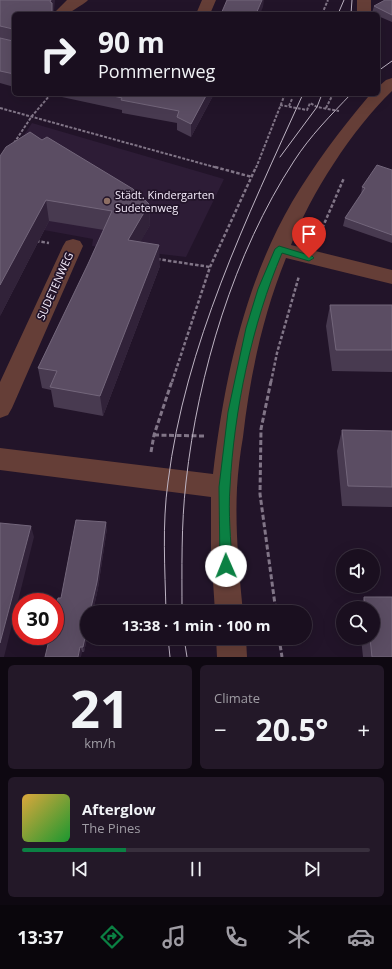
<!DOCTYPE html>
<html lang="en">
<head>
<meta charset="utf-8">
<style>
  body { margin:0; font-family:"Open Sans",sans-serif; background:#231828; color:#f1f3f6; height:100vh; display:flex; flex-direction:column; font-size:15px; white-space:nowrap }
  * { box-sizing:border-box; margin:0 }
  p { font-size:13px; color:#9f9ca4 }
  .icon { flex:none; width:22px; height:22px; fill:none; stroke:currentColor; stroke-width:2; stroke-linecap:round; stroke-linejoin:round }
  .map { position:relative; height:657px; overflow:hidden }
  .sheet { display:flex; flex-direction:column; gap:8px; padding:8px; background:#0e0811; flex:1 }
  .sheet>* { flex:none }
  .top-card { position:absolute; left:12px; top:12px; width:368px; height:84px; border-radius:6px; box-shadow:0 4px 16px #0002,0 0 0 1px #382f3d; background:#1a0f1f; color:#f1f3f6; overflow:hidden }
  .controls { position:absolute; left:336px; top:549px; display:grid; gap:8px }
  .controls a { display:grid; place-items:center; width:44px; height:44px; border-radius:50%; background:#1a0f1f; box-shadow:0 4px 16px #0002,0 0 0 1px #382f3d; font-size:20px }
  .speed { position:absolute; left:12px; top:593px; display:flex; gap:8px; font-size:20px; font-weight:700; text-align:center }
  .speed>* { display:grid; place-content:center; width:52px; height:52px; border-radius:50%; background:#1a0f1f; box-shadow:0 4px 16px #0002,0 0 0 1px #382f3d; line-height:1 }
  .speed .limit { border:6px solid #d22; background:#fff; color:#111 }
  .pin { position:absolute; display:grid; place-items:center; width:34px; height:34px; color:#fff; margin:-41px -17px; border-radius:50% 50% 50% 0; rotate:-45deg; box-shadow:0 0 4px #0007 }
  .pin .icon { rotate:45deg }
  .me { position:absolute; width:44px; margin:-22px; rotate:359deg; stroke-linejoin:round; filter:drop-shadow(0 0 3px #0008) }
  .turn { display:flex; align-items:center; gap:14px; height:84px; padding:0 20px; font-size:18px }
  .turn .icon { width:52px; height:52px; stroke-width:2.5 }
  .turn b { display:block; font-size:28px; line-height:34px }
  .big { font-size:30px; font-weight:700; line-height:1.1 }
  .sheet .card { flex:1; display:flex; flex-direction:column; justify-content:center; gap:6px; min-width:0; padding:0 14px; border-radius:6px; background:#231828 }
  .sheet .dial { align-items:center; gap:0 }
  .dial b { font-size:52px; line-height:1 }
  .song { display:flex; align-items:center; gap:12px }
  .cover { width:48px; height:48px; border-radius:6px; background:linear-gradient(135deg,hsl(40 70% 55%),hsl(130 70% 35%)) }
  .played { height:4px; border-radius:2px; background:linear-gradient(90deg,#0b8043 30%,#382f3d 30%) }
  .keys { display:flex; justify-content:space-around; direction:ltr }
  .heat { display:flex; justify-content:space-between; align-items:center; font-size:22px; direction:ltr }
  .sheet .tiles { flex:1; display:grid; gap:8px; grid-template-columns:1fr 1fr }
  .card:last-child { grid-column:span 2 }
  .trip { position:absolute; left:80px; top:605px; width:232px; height:40px; border-radius:20px; background:#1a0f1f; box-shadow:0 4px 16px #0002,0 0 0 1px #382f3d; font-weight:700; line-height:40px; text-align:center }
  .tab-bar { display:flex; height:64px; justify-content:space-around; align-items:center; background:#0a060c; color:#9f9ca4 }
  .tab-bar .icon { width:28px; height:28px }
  .tab-bar .selected { color:#0b8043 }
  .tab-bar b { font-size:18px; color:#f1f3f6 }
  .map>svg:first-child { display:block }
</style>
</head>
<body>
<div class="map">
<svg width="392" height="657" viewBox="0 0 392 657">
  <rect width="100%" height="100%" fill="#221429"/>
  <path fill="#2d1c36" d="M32,123L224,179L186,257L92,246L93,239L0,222V171Z"/>
  <g fill="none" stroke-linecap="round" stroke-linejoin="round">
    <path stroke="#817587" stroke-width="2" stroke-dasharray="3 1.5" stroke-linecap="butt" d="M322,14L328,0
      M280,105L307,110L310,103L317,107L339,111
      M289,106L292,99
      M0,108L218,168
      M326,108L333,94
      M14,143L32,116L51,94
      M256,168L285,94"/>
    <path stroke="#817587" stroke-width="2.5" stroke-dasharray="3.5 2" stroke-linecap="butt" d="M215,167L252,177
      M318,238L344,178
      M36,241L49,243
      M157,259L210,267
      M172,382L210,267L256,167
      M271,382L277,353L299,276"/>
    <path stroke="#817587" stroke-width="3" stroke-dasharray="5 2.5" stroke-linecap="butt" d="M271,381L261,429L260,494L276,612
      M154,435L205,436
      M151,452L154,435L172,381
      M279,638L282,657"/>
    <path fill="#653e37" fill-rule="evenodd" d="M67,0H88C86,3 74,9 68,14H53Z
      M202,0H216L210,14H196Z
      M357,0H371V14H357Z
      M392,78V91C353,128 310,195 291,245L392,270V284L286,258C263,315 250,375 243,437C240,454 238,471 237,488C235,529 239,571 243,612H215L211,550V497L0,470V448L213,474C224,381 244,285 292,202C314,165 340,130 368,97L371,94H378V87L386,80Z
      M73,239L80,241L83,246L12,408L8,415L0,418V382L63,246L66,241Z
      M216,638H246L247,657H217Z"/>
    <path stroke="#beb4c4" stroke-width="1" d="M338,14L344,0
      M351,14L352,0
      M378,71L392,61
      M280,157L317,107L322,94
      M166,612C165,569 162,524 168,482C185,345 247,218 303,94
      M182,612C182,569 181,525 186,482C198,373 234,253 294,161C310,136 331,115 351,94
      M168,638L170,657
      M184,638L187,657"/>
  </g>
  <path fill="#483a50" d="M0,0L54,11L53,12L14,14V87L0,83Z
    M392,0V22L378,16V14H374L372,13L374,6Z
    M48,94H214L191,137L177,130V123L122,113V110Z
    M42,140L149,204L150,225L140,242L160,266L103,416L54,407L51,390L42,388L38,368L88,264L104,230L49,221L0,316Z
    M392,170V243L343,226L345,218L361,195L362,187Z
    M330,305H392V372L332,371L326,326Z
    M342,430L392,431V507L342,506L337,451Z
    M107,528L98,588L84,652H82L61,598Z
    M364,597H392V657H363L361,638H373V608H360Z"/>
  <path fill="#312239" d="M51,0H55L54,11L53,12L54,14L52,13L50,2Z
    M262,0H264L263,7L260,14H256Z
    M207,94H214L191,137V124Z
    M46,200L49,221L0,316V285Z
    M149,204L150,225L130,261L128,240Z
    M159,245L160,266L103,416L100,396Z
    M106,522L107,528L98,588L93,612H90Z
    M31,526L34,537L4,657H0V643Z
    M87,628V638L84,652L83,647Z
    M80,647L82,652L81,657H78Z"/>
  <path fill="#5b4d63" stroke="#73667b" d="M0,0H51L50,2L52,3V12L65,14H14V74L0,71V38L13,41V29L0,26Z
    M227,0H262L256,14H221Z
    M385,0H392V15L374,6Z
    M105,94H207L191,124L177,117L179,111L121,100L122,98Z
    M30,132L42,140L47,137L133,189L149,204L128,240L159,245L100,396L50,387L57,371L38,368L88,264L112,211L46,200L0,285V156L6,147Z
    M377,165L392,170V235L345,218L365,188L362,187Z
    M330,305H392V350H336Z
    M342,430L392,431V487L348,486Z
    M76,520L106,522L97,582L90,612H87V628L83,647H80L78,657H45L50,636H55V613L58,598H61Z
    M0,523L31,526L0,643Z
    M364,597H392V657H372L370,638H373V608H365Z"/>
  <path fill="#0b8043" stroke="#07532c" d="M279,246L312,256L314,258L309,261L282,253C252,324 234,410 230,487C228,513 231,540 232,566L230,570L226,572L222,570L220,566L219,487L228,412L246,328L258,289L275,249Z"/>
  <circle fill="#8d6e63" stroke="#221429" stroke-width="1.5" cx="107" cy="201" r="4"/>
  <g text-anchor="middle" stroke-width="3.5" stroke-linejoin="round" paint-order="stroke">
    <g font-size="11" fill="#f7eefd" stroke="#221429" text-anchor="start">
      <text x="115" y="199">Städt. Kindergarten<tspan x="115" dy="13">Sudetenweg</tspan></text>
    </g>
    <g font-size="11" fill="#f7eefd" stroke="#221429">
      <text transform="translate(55 286) rotate(-66)" y="4">SUDETENWEG</text>
    </g>
  </g>
</svg>
<div class="controls">
<a><svg class="icon" aria-label="sound" viewBox="0 0 24 24"><path d="M4 9h4l5-4v14l-5-4H4zM17 9q2 3 0 6"/></svg></a>
<a><svg class="icon" aria-label="search" viewBox="0 0 24 24"><circle cx="10" cy="10" r="6"/><path d="M15 15l6 6"/></svg></a>
</div>
<div class="speed"><div class="limit">30</div></div>
<div class="pin" style="left:309px;top:258px;background:#d93025"><svg class="icon" aria-label="arrive" viewBox="0 0 24 24"><path d="M6 21V4h12l-3 4 3 4H6"/></svg></div>
<svg class="me" style="left:226px;top:566px" viewBox="-20 -20 40 40"><circle r="19" fill="#fff"/><path d="M0-13L10 11 0 6-10 11z" fill="#0b8043"/></svg>
<div class="trip">13:38 · 1 min · 100 m</div>
<div class="top-card">
<div class="turn"><svg class="icon" aria-label="right" viewBox="0 0 24 24"><path d="M7 20v-9h11M14 6l5 5-5 5"/></svg><div><b>90 m</b>Pommernweg</div></div>
</div>
</div>
<section class="sheet">
<div class="tiles">
<div class="card dial"><b>21</b><p>km/h</p></div>
<div class="card"><p>Climate</p>
<div class="heat"><a>−</a><b class="big">20.5°</b><a>+</a></div>
</div>
<div class="card">
<div class="song"><i class="cover"></i><div><b>Afterglow</b><p>The Pines</p></div></div>
<div class="played"></div>
<div class="keys"><svg class="icon" aria-label="previous" viewBox="0 0 24 24"><path d="M18 5L8 12l10 7zM5 5v14"/></svg><svg class="icon" aria-label="pause" viewBox="0 0 24 24"><path d="M8 5v14M16 5v14"/></svg><svg class="icon" aria-label="next" viewBox="0 0 24 24"><path d="M6 5l10 7-10 7zM19 5v14"/></svg></div>
</div>
</div>
</section>
<nav class="tab-bar">
<b>13:37</b>
<svg class="icon selected" aria-label="directions" viewBox="0 0 24 24"><path d="M12 3l9 9-9 9-9-9zM9 14v-3h6M13 9l2 2-2 2"/></svg>
<svg class="icon" aria-label="music" viewBox="0 0 24 24"><path d="M9 18V5l10-2v13"/><circle cx="6" cy="18" r="3"/><circle cx="16" cy="16" r="3"/></svg>
<svg class="icon" aria-label="phone" viewBox="0 0 24 24"><path d="M5 4h4l2 5-3 2q2 4 5 5l2-3 5 2v4C11 20 4 13 5 4z"/></svg>
<svg class="icon" aria-label="climate" viewBox="0 0 24 24"><path d="M12 3v18M4 7l16 10M4 17L20 7"/></svg>
<svg class="icon" aria-label="car" viewBox="0 0 24 24"><path d="M5 17H2v-5l4-1 3-4h7l3 4 3 1v5h-3M9 17h6M6 11h13"/><circle cx="7" cy="17" r="2"/><circle cx="17" cy="17" r="2"/></svg>
</nav>
</body>
</html>
